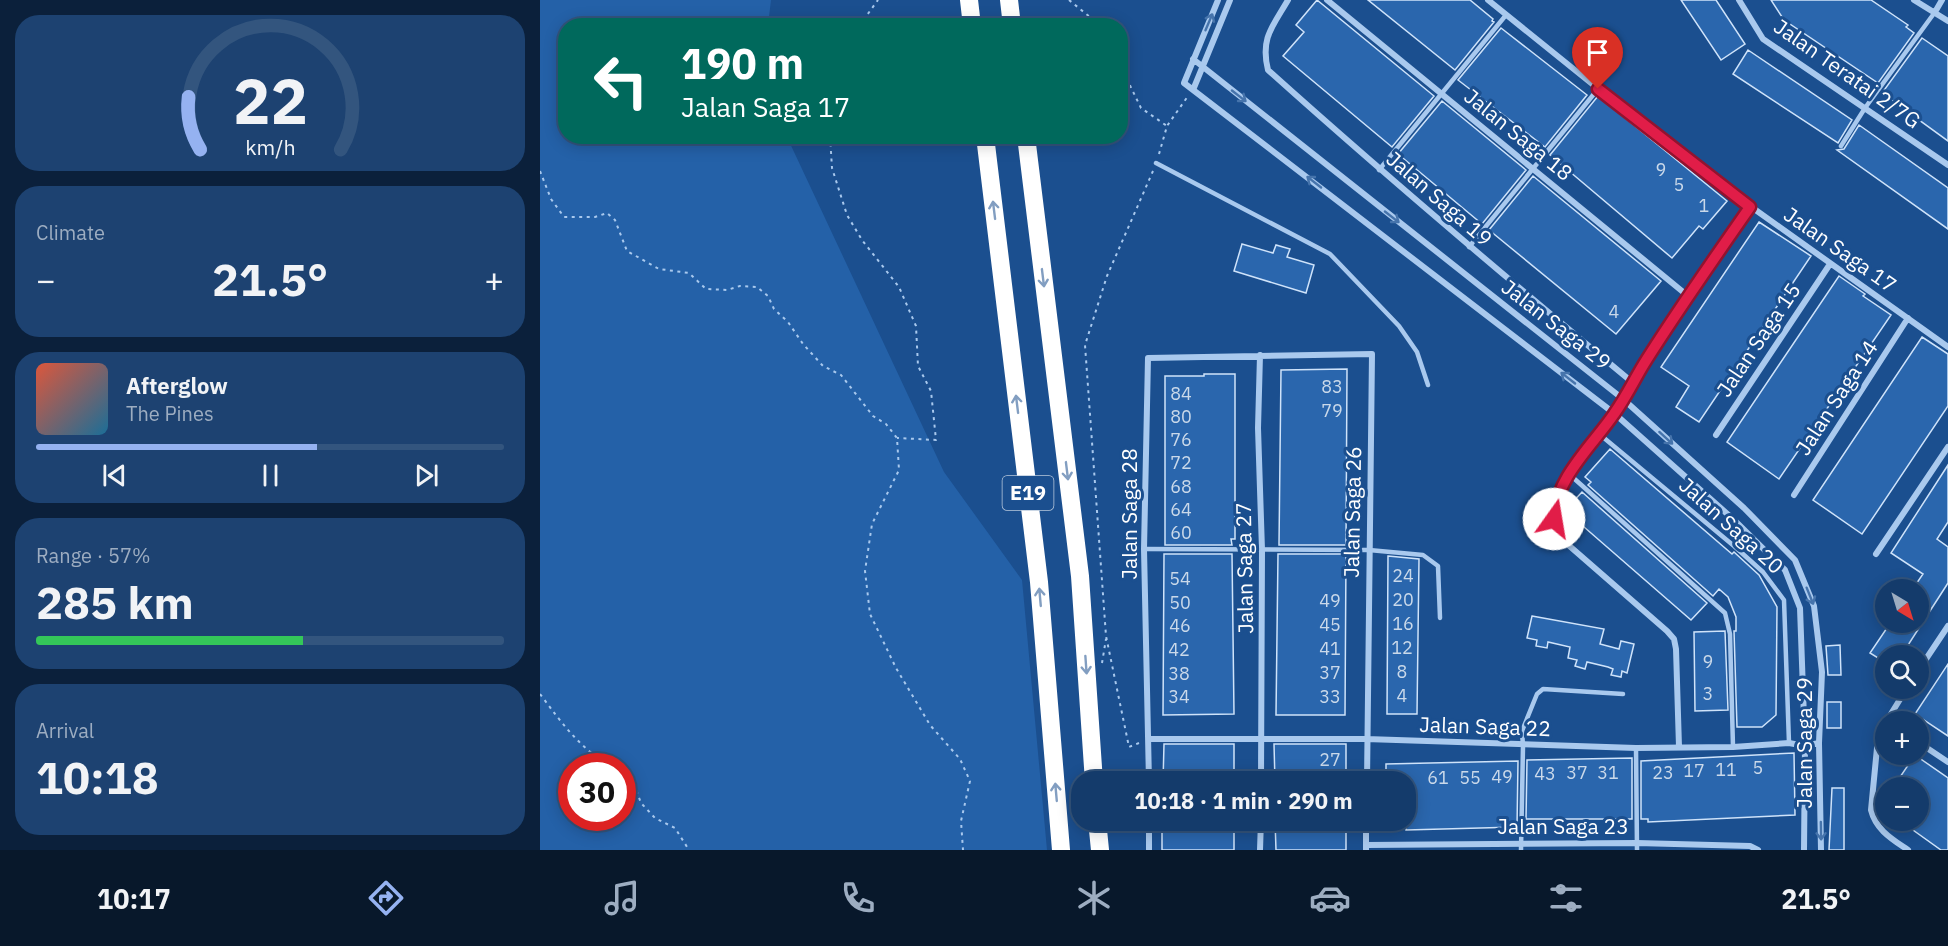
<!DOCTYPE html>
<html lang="en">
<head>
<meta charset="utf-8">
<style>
  body { margin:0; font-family:"IBM Plex Sans",sans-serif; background:#1d4271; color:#f1f3f6; height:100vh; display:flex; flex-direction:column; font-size:22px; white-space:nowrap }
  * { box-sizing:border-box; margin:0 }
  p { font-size:20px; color:#9dadc1 }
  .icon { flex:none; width:33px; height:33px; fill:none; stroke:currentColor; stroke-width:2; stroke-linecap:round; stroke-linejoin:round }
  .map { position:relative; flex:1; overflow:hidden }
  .sheet { display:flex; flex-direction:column; gap:15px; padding:15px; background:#0b203b; width:540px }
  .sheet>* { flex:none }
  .top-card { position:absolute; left:18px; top:18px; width:570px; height:126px; border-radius:24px; box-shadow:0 3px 15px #0003,0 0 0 2px #33557e; background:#00695c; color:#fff; overflow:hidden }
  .needle { width:39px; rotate:142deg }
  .tools { position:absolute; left:1335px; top:579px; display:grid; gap:12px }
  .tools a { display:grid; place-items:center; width:54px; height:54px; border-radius:50%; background:#143b6b; box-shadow:0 3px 15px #0003,0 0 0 2px #33557e; font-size:30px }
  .speed { position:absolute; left:18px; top:753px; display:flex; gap:12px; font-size:30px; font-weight:700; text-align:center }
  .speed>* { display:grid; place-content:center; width:78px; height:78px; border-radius:50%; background:#143b6b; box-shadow:0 3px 15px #0003,0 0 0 2px #33557e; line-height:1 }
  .speed .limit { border:9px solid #d22; background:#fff; color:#111 }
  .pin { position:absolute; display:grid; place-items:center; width:51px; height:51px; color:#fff; margin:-62px -26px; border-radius:50% 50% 50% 0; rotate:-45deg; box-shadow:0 0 6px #0007 }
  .pin .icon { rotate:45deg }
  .me { position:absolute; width:66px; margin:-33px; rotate:13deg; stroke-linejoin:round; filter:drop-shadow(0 0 4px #0008) }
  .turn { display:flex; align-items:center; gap:21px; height:126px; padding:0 24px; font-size:27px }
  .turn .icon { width:78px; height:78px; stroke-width:2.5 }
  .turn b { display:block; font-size:42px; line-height:51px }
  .big { font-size:45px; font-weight:700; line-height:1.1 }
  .sheet .card { flex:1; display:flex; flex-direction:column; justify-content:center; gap:9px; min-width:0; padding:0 21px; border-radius:24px; background:#1d4271 }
  .sheet .dial { align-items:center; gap:0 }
  .dial svg { height:156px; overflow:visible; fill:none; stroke:#33557e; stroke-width:7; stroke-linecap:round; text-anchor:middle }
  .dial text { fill:#f1f3f6; stroke:none }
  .song { display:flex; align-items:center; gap:18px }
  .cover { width:72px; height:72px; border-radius:9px; background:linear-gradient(135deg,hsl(10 70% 55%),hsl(200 70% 35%)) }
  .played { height:6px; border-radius:3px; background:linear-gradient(90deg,#95b2f1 60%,#33557e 60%) }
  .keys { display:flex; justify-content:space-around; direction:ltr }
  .heat { display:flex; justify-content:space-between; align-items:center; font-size:33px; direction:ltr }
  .charge { height:9px; border-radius:4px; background:linear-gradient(90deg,#34c759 57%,#33557e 0) }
  .trip { position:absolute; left:531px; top:771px; width:345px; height:60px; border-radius:24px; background:#143b6b; box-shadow:0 3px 15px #0003,0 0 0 2px #33557e; font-weight:700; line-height:60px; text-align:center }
  .tabs { display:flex; height:96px; justify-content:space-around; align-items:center; background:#08182b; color:#9dadc1 }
  .tabs .icon { width:42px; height:42px }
  .tabs .active { color:#95b2f1 }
  .tabs b { font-size:27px; color:#f1f3f6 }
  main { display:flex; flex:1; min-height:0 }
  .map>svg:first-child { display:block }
</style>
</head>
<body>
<main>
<section class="sheet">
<div class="card dial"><svg viewBox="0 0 100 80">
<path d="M14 69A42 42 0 1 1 86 69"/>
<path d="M14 69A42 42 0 0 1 8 42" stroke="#95b2f1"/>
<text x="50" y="56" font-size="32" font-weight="700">22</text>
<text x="50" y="72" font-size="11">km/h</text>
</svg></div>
<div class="card"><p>Climate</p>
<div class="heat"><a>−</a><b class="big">21.5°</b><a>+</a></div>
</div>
<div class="card">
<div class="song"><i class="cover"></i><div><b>Afterglow</b><p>The Pines</p></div></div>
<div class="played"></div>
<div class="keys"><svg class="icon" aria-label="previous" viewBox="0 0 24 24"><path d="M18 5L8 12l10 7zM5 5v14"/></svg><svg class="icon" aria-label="pause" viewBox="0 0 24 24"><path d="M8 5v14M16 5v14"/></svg><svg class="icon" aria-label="next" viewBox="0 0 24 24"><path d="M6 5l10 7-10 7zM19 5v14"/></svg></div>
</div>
<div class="card"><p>Range · 57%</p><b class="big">285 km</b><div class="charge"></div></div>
<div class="card"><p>Arrival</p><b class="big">10:18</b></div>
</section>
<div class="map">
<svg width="1408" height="850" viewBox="0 0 1408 850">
  <rect width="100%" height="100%" fill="#1b4f8f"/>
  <path fill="#2461a8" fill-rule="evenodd" d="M0,0H231L228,25L26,26V136L247,137L404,472L482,580L507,850H0ZM32,766H82V818H32Z"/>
  <path fill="#2a66ad" stroke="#cfe3fa" stroke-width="1.5" d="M777,0L894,96L852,147L743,56L764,32L756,25Z
    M828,0H930L953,19L952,21L954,22L915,70Z
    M1141,0H1176L1205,44L1181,60Z
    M1231,0H1331L1368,25L1366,27L1374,33L1338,83L1244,20Z
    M961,28L1047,95L1005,147L918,80Z
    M1382,38L1408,56V141L1342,93Z
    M1208,50L1312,120L1298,143L1193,74Z
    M1058,96L1187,201L1163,229L1159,226L1132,258L1010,155Z
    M902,101L986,170L942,224L858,154Z
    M1319,125L1408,188V229L1297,150L1304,149Z
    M993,176L1121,281L1076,334L949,230Z
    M1219,222L1271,256L1159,422L1136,407L1149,386L1121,367Z
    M702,244L733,253L736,245L750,249L747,257L774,265L766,293L694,271Z
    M1299,276L1325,294L1323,296L1351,315L1239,479L1187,442Z
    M1382,337L1408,354V406L1322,534L1273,500Z
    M807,369L806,545H739L741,370Z
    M664,374H695V539H691L692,545H625V376H664Z
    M1070,449L1192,554L1194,552L1219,575L1237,607L1236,715L1222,727H1197L1194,631H1196V617L1188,597L1179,589L1173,596L1048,485L1051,482L1045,477Z
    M1408,465V522L1397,539L1408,547V583L1361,656H1346V663L1330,653L1351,622H1378V590H1372L1383,574L1351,553Z
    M1042,492L1167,603L1151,620L1036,520L1042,513L1031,504Z
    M624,554H692L694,714L623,715Z
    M738,554H806L805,715H736Z
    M848,556L879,559L877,714H847Z
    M992,616L1064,629L1060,644L1079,649L1081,641L1094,644L1087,673L1082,671L1081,677L1071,675L1073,669L1068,667L1047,662L1045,669L1035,666L1037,660L1028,658L1030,647L1008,642L1007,648L996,646L997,640L987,638Z
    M1185,631L1188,710L1155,711L1154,632Z
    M1300,645L1301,675H1288L1286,646Z
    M1408,664V736L1375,714Z
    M1287,702H1301V728H1287Z
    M624,744H694V782H623Z
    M734,744H806V782H735Z
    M1254,753L1255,815L1108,822V819H1101V761Z
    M1375,755L1408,778V850H1401L1359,820H1378V788H1369L1358,780Z
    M1092,758V819H986L987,760Z
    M978,761L977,827L866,830V782H846V764Z
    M1292,788H1304V850H1289Z
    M622,820H694V850H622Z
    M735,820H806V850H736Z"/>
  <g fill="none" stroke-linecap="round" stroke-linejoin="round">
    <path stroke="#a9c9ee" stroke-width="2" stroke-dasharray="3 4.5" stroke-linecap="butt" d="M529,0L561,26
      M319,26L338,0
      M580,65L601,108L627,126
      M290,136L292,168L307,215L322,240L359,287L376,326L378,366L391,391L396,440L357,438
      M619,154L627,126L648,96
      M0,171L11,199L24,217H55L67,213L75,220L87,251L119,269L149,273L166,289L187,290L200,286L217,287L228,296L234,309L248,322L263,344L283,366L301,375L333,416L346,424L357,438L359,470L332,524L325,571L330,614L356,668L390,725L420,759L430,781L421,821L423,850
      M562,663L566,639
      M0,694C22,723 39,748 71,766
      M599,743L589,747L566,636L545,345L567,276L613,171
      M82,774L95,787L101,803L115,818L135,828L149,850"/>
    <path stroke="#a9c9ee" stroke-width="4.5" d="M1301,146L1325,108L1395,12
      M616,163L790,254L859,326L877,352L888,385
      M839,170L966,15
      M929,247L1058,89
      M1058,433L1194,546L1223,572L1244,600L1249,743
      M1029,474L1185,613L1190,634L1193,747
      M604,549L829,550L883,555L898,566L900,618
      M1096,748L1097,850
      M981,850L983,746L982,731L997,694L1003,689L1083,694"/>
    <path stroke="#a9c9ee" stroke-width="6" d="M678,0L644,83L1075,414L1193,519L1245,570L1260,608L1265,746L1264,850
      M748,0C733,26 720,38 728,70C847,177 969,280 1092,382
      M787,0L1148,296
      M948,0L1118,137L1210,206L1408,347
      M1199,0L1223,39L1408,165
      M1374,0L1408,21
      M1395,12L1402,0
      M653,59L1083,399L1204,508L1255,560L1274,606L1282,672L1279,743L1281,850
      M653,90L690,0
      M720,355L718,428L722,550L721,782
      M1176,435L1290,264
      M1254,495L1368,318
      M1336,554L1408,447
      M1378,671L1408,626
      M1346,722L1367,688
      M1346,724L1337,748L1331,810C1336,830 1352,839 1368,850
      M610,739H826L1096,748L1193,747L1249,743L1265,746L1279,743
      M1378,742L1408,762
      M1139,747L1136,649L1134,639L1127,631L1018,536L1014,519L1015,503L1029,474L1058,433L1075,414L1092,382L1148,296L1210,206
      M609,782L604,549L608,358L832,354L827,782
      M826,845L1097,843L1210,846L1218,850
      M609,850V820
      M720,850L721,820
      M826,850V820"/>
    <path stroke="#fff" stroke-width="18" d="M429,0L432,26
      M469,0L472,26
      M445,136L499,582L521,850
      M557,820L560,850"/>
    <path stroke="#fff" stroke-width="18" d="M486,136L540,576L554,782"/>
  </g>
  <defs><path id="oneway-shaft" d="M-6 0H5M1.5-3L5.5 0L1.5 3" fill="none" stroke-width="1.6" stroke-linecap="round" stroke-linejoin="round" transform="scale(1.5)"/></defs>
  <g stroke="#4674ac">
    <use href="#oneway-shaft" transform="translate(669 22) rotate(-67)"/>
    <use href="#oneway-shaft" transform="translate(699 96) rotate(38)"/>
    <use href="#oneway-shaft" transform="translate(774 182) rotate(-142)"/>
    <use href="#oneway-shaft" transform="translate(852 217) rotate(38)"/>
    <use href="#oneway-shaft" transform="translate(1028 378) rotate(-142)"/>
    <use href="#oneway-shaft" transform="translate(1126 438) rotate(42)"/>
    <use href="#oneway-shaft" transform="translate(1270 596) rotate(68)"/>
    <use href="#oneway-shaft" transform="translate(1281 831) rotate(89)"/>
  </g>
  <g stroke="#829ec1">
    <use href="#oneway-shaft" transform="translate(454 210) rotate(-97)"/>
    <use href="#oneway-shaft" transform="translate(503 278) rotate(83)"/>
    <use href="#oneway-shaft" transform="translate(477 404) rotate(-97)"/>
    <use href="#oneway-shaft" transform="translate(527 471) rotate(83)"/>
    <use href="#oneway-shaft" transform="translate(500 597) rotate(-95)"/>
    <use href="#oneway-shaft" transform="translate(546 665) rotate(86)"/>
    <use href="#oneway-shaft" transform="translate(516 792) rotate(-95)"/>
  </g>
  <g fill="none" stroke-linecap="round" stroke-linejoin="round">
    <defs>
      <path id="route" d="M1014,519C1015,478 1053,445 1074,414C1087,396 1096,376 1107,359C1140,307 1175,257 1210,207L1058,89"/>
    </defs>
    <use href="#route" stroke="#92132f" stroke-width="15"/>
    <use href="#route" stroke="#e11d48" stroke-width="10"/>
  </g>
  <g text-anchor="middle" stroke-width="6" stroke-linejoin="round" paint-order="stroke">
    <g font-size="18" fill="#cad9ea">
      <text x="1121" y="176">9</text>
      <text x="1139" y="191">5</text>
      <text x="1164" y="212">1</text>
      <text x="1074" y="318">4</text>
      <text x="792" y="393">83</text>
      <text x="641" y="400">84</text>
      <text x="792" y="417">79</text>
      <text x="641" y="423">80</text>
      <text x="641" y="446">76</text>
      <text x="641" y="469">72</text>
      <text x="641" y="493">68</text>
      <text x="641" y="516">64</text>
      <text x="641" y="539">60</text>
      <text x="863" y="582">24</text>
      <text x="640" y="585">54</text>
      <text x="863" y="606">20</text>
      <text x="790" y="607">49</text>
      <text x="640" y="609">50</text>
      <text x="863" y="630">16</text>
      <text x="790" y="631">45</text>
      <text x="640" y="632">46</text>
      <text x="862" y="654">12</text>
      <text x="790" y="655">41</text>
      <text x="639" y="656">42</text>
      <text x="1168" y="668">9</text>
      <text x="862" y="678">8</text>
      <text x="790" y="679">37</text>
      <text x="639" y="680">38</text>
      <text x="1168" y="700">3</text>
      <text x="862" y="702">4</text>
      <text x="639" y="703">34</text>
      <text x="790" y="703">33</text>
      <text x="790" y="766">27</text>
      <text x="1218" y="774">5</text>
      <text x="1186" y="776">11</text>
      <text x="1154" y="777">17</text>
      <text x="1037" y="779">37</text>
      <text x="1068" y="779">31</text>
      <text x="1123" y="779">23</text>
      <text x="1005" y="780">43</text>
      <text x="962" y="783">49</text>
      <text x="898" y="784">61</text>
      <text x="930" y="784">55</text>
    </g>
    <rect fill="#1b4f8f" stroke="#bbcadd" stroke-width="1.5" x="462.5" y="476" width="51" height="34" rx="4.5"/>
    <g font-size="20" font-weight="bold" fill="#fff">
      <text x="488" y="500">E19</text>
    </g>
    <g font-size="21" fill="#fff" stroke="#1b4f8f">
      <text transform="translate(1307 74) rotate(35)" y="7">Jalan Teratai 2/7G</text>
      <text transform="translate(978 135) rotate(39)" y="7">Jalan Saga 18</text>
      <text transform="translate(899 199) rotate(41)" y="7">Jalan Saga 19</text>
      <text transform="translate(1300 250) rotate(35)" y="7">Jalan Saga 17</text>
      <text transform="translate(1016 325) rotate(38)" y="7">Jalan Saga 29</text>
      <text transform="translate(1219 340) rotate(-56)" y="7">Jalan Saga 15</text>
      <text transform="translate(1297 398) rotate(-57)" y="7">Jalan Saga 14</text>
      <text transform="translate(813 512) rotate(-89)" y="7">Jalan Saga 26</text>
      <text transform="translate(590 514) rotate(-90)" y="7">Jalan Saga 28</text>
      <text transform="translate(1191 526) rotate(42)" y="7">Jalan Saga 20</text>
      <text transform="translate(705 568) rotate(-91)" y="7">Jalan Saga 27</text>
      <text transform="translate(945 727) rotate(2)" y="7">Jalan Saga 22</text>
      <text transform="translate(1265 743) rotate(-90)" y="7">Jalan Saga 29</text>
      <text x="1023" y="834">Jalan Saga 23</text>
    </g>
  </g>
</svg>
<div class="tools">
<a><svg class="needle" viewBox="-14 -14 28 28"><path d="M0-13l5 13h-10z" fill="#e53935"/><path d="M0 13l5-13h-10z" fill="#9dadc1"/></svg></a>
<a><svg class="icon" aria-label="search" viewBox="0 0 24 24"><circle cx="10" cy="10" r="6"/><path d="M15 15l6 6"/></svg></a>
<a>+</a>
<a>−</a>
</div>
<div class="speed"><div class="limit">30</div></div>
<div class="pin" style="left:1058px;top:89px;background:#d93025"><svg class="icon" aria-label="arrive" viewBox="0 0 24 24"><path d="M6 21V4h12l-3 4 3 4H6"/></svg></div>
<svg class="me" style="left:1014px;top:519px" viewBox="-20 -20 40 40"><circle r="19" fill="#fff"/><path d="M0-13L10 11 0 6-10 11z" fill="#e11d48"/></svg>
<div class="trip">10:18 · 1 min · 290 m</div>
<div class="top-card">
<div class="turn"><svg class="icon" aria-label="left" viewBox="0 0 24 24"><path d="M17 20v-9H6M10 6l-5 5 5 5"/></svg><div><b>190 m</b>Jalan Saga 17</div></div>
</div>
</div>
</main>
<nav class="tabs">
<b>10:17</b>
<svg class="icon active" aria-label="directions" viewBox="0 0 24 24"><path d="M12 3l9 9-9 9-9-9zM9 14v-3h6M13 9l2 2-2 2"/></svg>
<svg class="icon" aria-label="music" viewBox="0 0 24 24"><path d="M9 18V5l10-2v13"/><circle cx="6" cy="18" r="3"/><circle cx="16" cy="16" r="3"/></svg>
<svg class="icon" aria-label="phone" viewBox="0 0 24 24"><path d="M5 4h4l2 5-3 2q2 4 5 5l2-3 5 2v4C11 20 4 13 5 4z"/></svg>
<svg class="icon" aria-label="climate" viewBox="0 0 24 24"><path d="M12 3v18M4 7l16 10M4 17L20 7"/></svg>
<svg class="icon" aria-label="car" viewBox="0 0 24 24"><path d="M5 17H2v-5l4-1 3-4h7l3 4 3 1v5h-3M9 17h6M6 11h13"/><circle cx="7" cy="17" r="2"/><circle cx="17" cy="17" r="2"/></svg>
<svg class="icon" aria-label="filters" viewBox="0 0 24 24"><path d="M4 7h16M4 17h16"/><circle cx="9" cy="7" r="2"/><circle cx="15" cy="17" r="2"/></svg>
<b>21.5°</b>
</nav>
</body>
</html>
